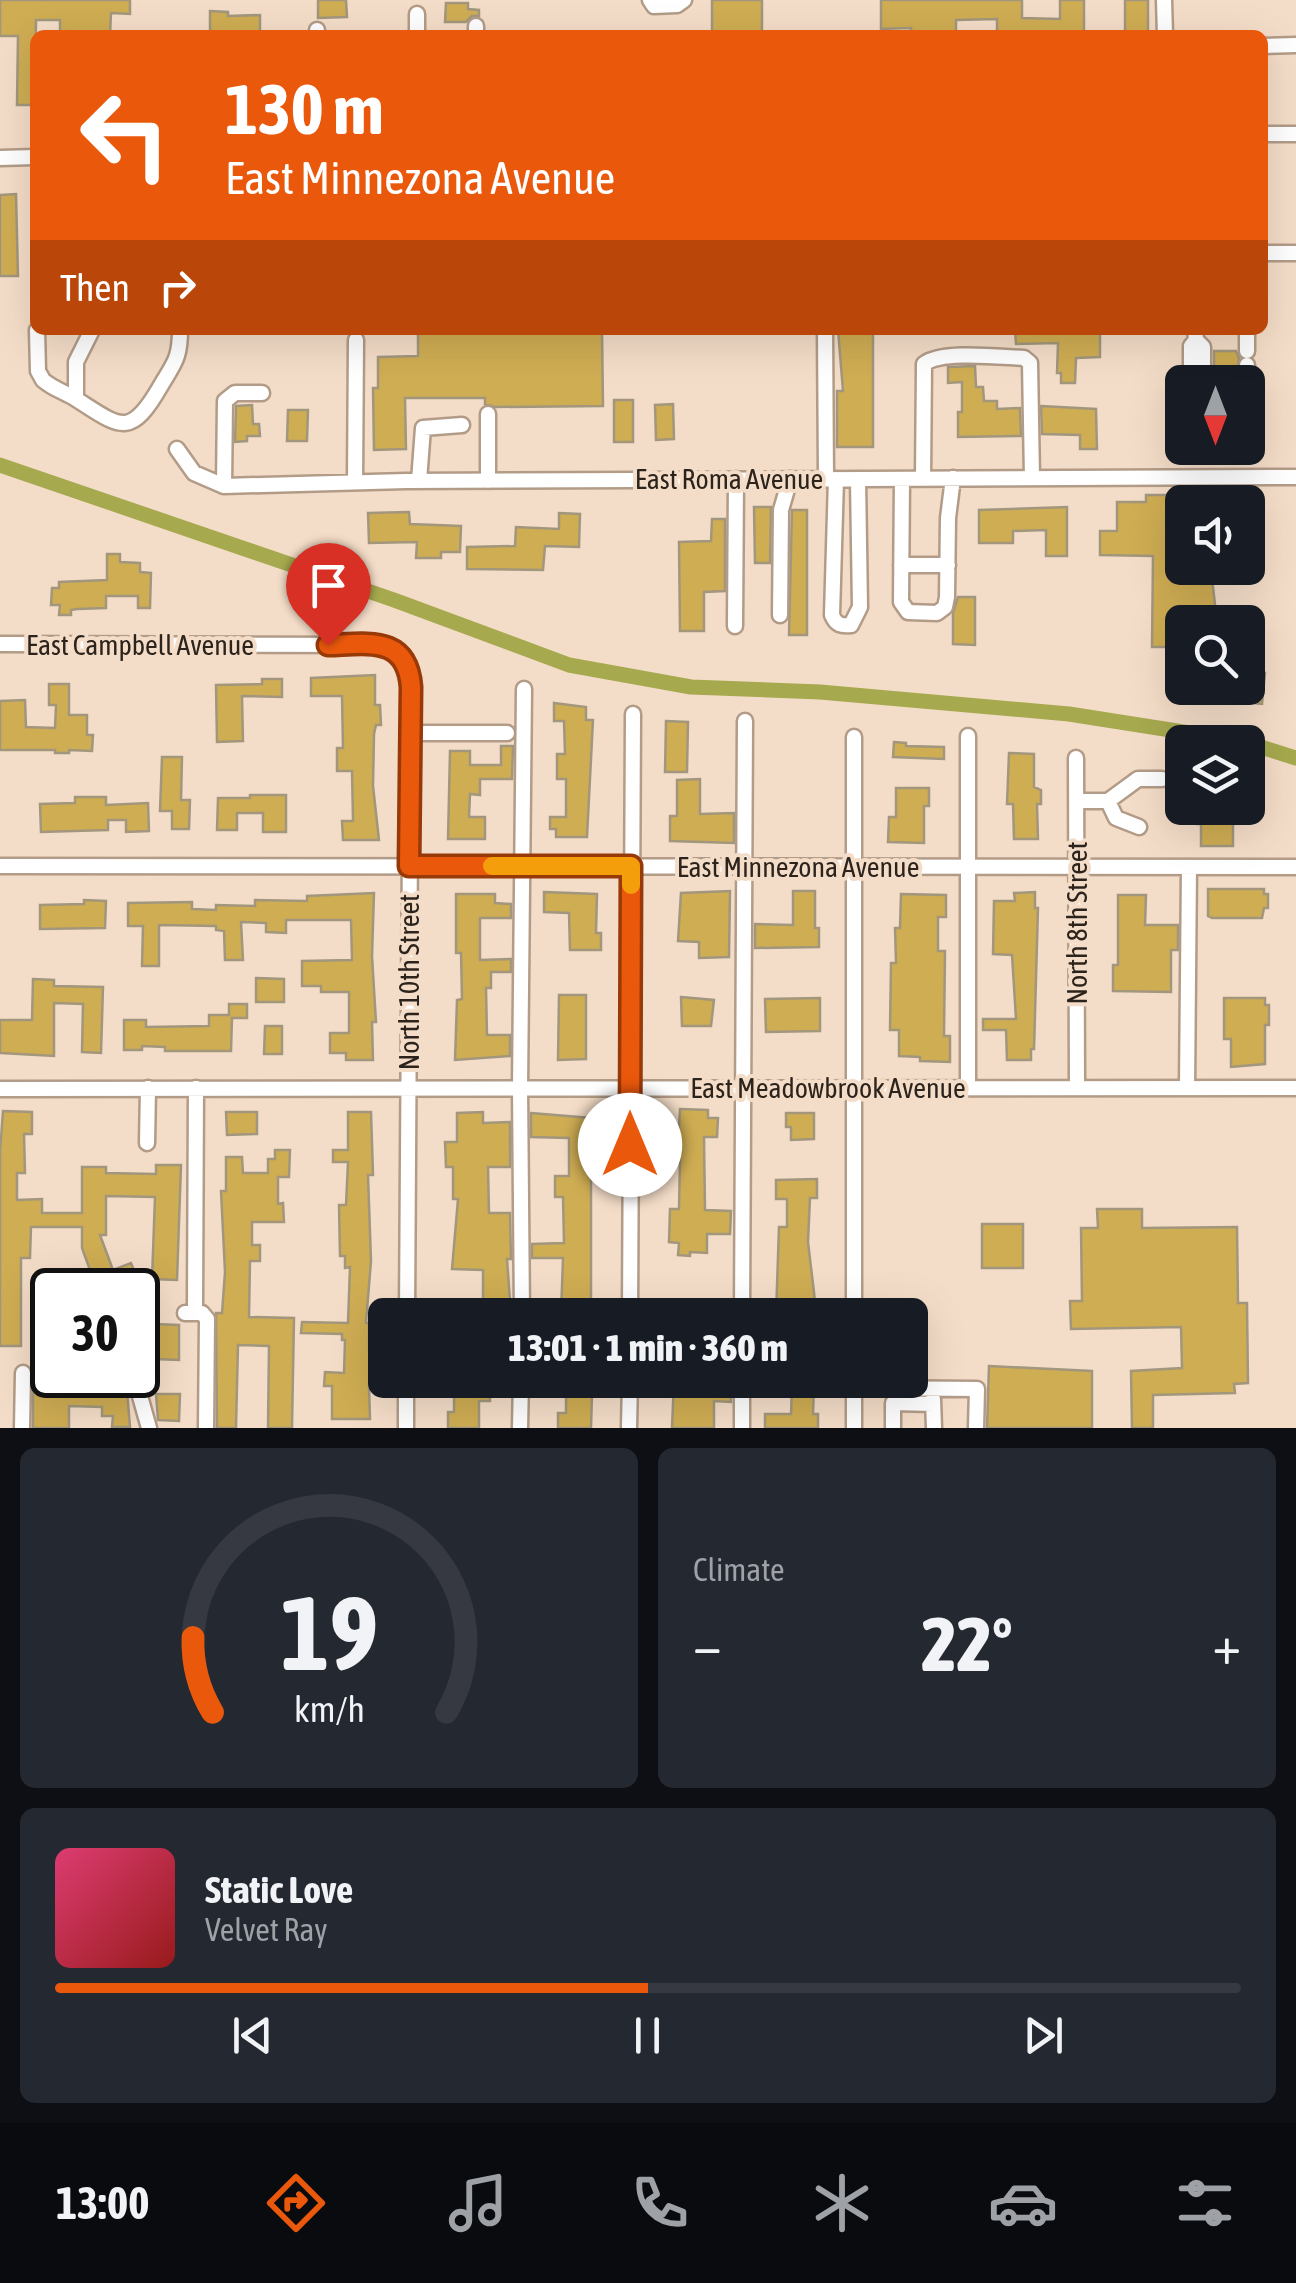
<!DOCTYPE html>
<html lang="en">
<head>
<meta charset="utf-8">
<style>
  body { margin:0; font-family:"Asap Condensed",sans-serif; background:#242831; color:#f1f3f6; height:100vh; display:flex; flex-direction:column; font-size:38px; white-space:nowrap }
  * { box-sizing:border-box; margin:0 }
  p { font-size:32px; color:#9ea1a6 }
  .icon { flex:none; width:55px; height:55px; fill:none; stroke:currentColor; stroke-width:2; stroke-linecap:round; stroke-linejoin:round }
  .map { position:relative; height:1428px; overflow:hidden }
  .sheet { display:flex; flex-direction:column; gap:20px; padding:20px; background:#0d0f14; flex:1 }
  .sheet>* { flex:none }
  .hud { position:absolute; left:30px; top:30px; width:1238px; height:305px; border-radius:15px; box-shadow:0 10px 40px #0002; background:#ea580c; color:#fff; overflow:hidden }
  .needle { width:65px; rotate:180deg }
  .controls { position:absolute; left:1165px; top:365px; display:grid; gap:20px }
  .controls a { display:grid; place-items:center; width:100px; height:100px; border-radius:15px; background:#171b24; box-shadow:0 10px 40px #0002; font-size:50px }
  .speed { position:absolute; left:30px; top:1268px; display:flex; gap:20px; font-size:50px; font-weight:700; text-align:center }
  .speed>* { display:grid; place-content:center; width:130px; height:130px; border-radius:50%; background:#171b24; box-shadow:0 10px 40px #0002; line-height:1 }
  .speed .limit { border:5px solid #111; border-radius:15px; background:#fff; color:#111 }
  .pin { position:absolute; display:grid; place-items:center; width:85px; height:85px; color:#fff; margin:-102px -42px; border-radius:50% 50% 50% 0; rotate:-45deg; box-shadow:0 0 10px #0007 }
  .pin .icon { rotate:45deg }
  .me { position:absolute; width:110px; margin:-55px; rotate:0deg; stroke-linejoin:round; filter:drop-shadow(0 0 8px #0008) }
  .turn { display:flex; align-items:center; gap:35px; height:210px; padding:0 30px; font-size:45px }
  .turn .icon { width:130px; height:130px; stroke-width:2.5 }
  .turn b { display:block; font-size:70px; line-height:85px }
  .then { display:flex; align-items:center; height:95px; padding:0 30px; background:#0003; gap:20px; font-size:38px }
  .big { font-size:75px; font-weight:800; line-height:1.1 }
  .sheet .widget { flex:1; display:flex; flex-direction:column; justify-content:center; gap:15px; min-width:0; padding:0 35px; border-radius:15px; background:#242831 }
  .sheet .dial { align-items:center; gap:0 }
  .dial svg { height:260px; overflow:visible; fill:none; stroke:#363941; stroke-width:7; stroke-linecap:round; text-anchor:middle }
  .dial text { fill:#f1f3f6; stroke:none }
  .song { display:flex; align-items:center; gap:30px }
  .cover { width:120px; height:120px; border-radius:15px; background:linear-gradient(135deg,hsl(340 70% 55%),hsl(0 70% 35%)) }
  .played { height:10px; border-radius:5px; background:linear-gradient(90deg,#ea580c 50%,#363941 50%) }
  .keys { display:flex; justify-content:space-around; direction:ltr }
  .heat { display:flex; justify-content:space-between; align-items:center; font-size:55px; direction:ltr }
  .sheet .tiles { flex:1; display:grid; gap:20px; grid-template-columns:1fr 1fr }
  .widget:last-child { grid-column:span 2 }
  .trip { position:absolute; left:368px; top:1298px; width:560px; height:100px; border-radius:15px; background:#171b24; box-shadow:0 10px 40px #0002; font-weight:800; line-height:100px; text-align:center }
  .dock { display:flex; height:160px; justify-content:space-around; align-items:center; background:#090b0e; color:#9ea1a6 }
  .dock .icon { width:70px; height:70px }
  .dock .selected { color:#ea580c }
  .dock b { font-size:45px; color:#f1f3f6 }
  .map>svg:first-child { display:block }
</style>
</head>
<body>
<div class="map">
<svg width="1296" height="1428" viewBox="0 0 1296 1428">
  <rect width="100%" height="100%" fill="#f4ddc8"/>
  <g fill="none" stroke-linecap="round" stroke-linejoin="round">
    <path stroke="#a6a94d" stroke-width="15" d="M0,465L394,600L569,665L691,687L820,692L1069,714L1247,742
      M1248,743L1296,758"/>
  </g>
  <path fill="#cfad53" stroke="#a2977d" stroke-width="2.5" d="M0,0H130V14L111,13L110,35H60V20H36L35,105H17L18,36H0Z
    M318,0H346L347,17L318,18Z
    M712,0H762V35H712Z
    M881,0H1022V18L1060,19V0H1084V35H997V19L956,20V35H911V28L881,29Z
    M1125,0H1148V35H1125Z
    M446,3H468V9L479,10V16H472L466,22H445Z
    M210,11L228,12V16L260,15V35H210Z
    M16,194L18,276H0V195Z
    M418,330H602L603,406L495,407L485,404V398H405L406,449L374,450L373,388H378V357L418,356Z
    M838,330H873V447H837V391H843Z
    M1015,330H1100V357L1076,358L1075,383H1061V373H1057L1058,343L1016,344Z
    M1214,351H1236L1239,358L1236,382H1214Z
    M975,366L976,387H983L984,401H997V409L1020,408L1021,436L958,437V412H962V382L948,383V367Z
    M614,400H633V442H614Z
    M673,404L674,439L656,440L655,405Z
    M252,405L253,424H259L260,436H247V441L235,442L236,406Z
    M1041,406L1096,409L1097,449H1080V435L1042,434Z
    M288,410H308L307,441H287Z
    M1146,495H1173V539H1182V555H1173V578H1212L1217,622H1182V647H1152L1153,556L1100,555V531H1117V502H1146Z
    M754,507H771L770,563H755Z
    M1067,507V556H1046V530L1013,531V543H979V510Z
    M792,510H807V635H789Z
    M409,512L410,524L461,526L460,552H441V558H416L417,542L369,543L368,513Z
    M559,513L580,514L579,547L545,546L543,570L467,569V547L515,546L516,527L559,529Z
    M712,519H725V591L704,592V631H680L679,542L711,541Z
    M107,554H120V562L140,563V572L151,573L150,608H138V596H106V608L77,609L71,610V615H59L60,605H51L52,588H59V582L107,580Z
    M958,597H975V645L953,644V613Z
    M1248,672L1265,673L1262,704L1176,696L1177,688H1248Z
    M375,675V705H380L381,725H376L374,734L373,786L379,840H343L342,821H353L352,771H337V748H343L342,696H311V678Z
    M262,679H282V697L242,696L243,741L217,742L216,685L262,684Z
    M49,684H69V715H87V735H93L92,751L69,750V753H55V750H0V701L25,700L26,727L55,728L56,705H49Z
    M554,703L586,707V720H593L587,837H556V829H550V817H566V779H557V754H565L564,721H554Z
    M666,721L688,722L687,772H665Z
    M894,742L906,743V746L944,747V759L893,757Z
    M501,746H513L512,779H480V795L470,794L469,817H485V839H448L450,751H470V765H501Z
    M1009,753L1034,754V787L1041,790V804H1037L1038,839H1014L1013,804H1007Z
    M162,757H182L181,800H190L189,829H172V811H160Z
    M700,779V814L734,813V843L670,841V816H677V780Z
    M896,788H929V806H924V843L888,842L889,817H896Z
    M250,795H286V832H263V813H237V830H217L218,798H250Z
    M75,797H106V805L148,803L149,831L126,832V820H108V830L41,832L40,804L75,803Z
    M1201,808H1233V846H1201V824H1197V811H1201Z
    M1208,889H1264V894H1268V908H1264L1262,918H1212L1208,916Z
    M730,891L729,957L699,958V942L678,941L681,893Z
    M793,891H815V928H819V947L755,948V924L793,925Z
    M544,892L597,894L596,933H601V950H570L569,913L544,912Z
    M1035,892V908H1038L1034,1049H1031V1060H1007L1006,1030H983V1019H1016L1012,955L993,954L994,901H1015L1014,893Z
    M374,893L372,956L376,1022H372L373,1060H346V1053H330V1033H349V992H321V986H302V961L352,960L351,920H286V933L266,932V923L241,922L243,960H225L224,931L216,930V926L159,925V966H142L143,926H128V903L192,902V909L216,910V905L255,906V900L307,901V896Z
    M456,894H495V903L511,904V918H480V960L511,959V972H491V988H486L487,1035H510V1056L455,1060L457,1000L462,999L461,953H456Z
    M901,894L946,895V917H938V951H945L944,1036H950V1062L920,1061V1057L899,1056V1030H890L891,963H896L895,928H900Z
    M1118,895H1146L1145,925H1178V950H1171V992L1113,991V965H1118Z
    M84,900L106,901L105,928L40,929V905L84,904Z
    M256,978L284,979V1002H256Z
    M33,979L54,980V986L103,987L101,1053L82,1052L83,1004L54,1003V1056L0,1053V1020H32Z
    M559,995H586V1059L558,1060Z
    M681,997L714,1000L711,1026H682Z
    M820,998V1031L766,1032L765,999Z
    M1224,998H1265V1005H1269V1025H1265V1064L1231,1067V1039H1224Z
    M229,1004H247V1018H232L231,1051H165V1047L142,1046V1050H124V1020H146V1027L209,1026V1015H229Z
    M265,1026H282V1054H264Z
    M680,1109L708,1110V1118H718L717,1137H704L705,1210L731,1211L730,1234H707V1253L690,1252V1256L678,1255L679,1243L669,1242L670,1209H679L680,1160H673V1144H678Z
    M3,1111L32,1112V1134H24L25,1173H17V1200L42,1199V1213H82V1167H106V1173L156,1174V1165H181L177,1280L152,1279L155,1197L106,1196V1235H100L113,1270L131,1263L140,1285L117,1290L111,1274L94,1281L82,1248V1227H31L30,1258H21V1346H0V1152Z
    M226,1112H257V1134L227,1135Z
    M348,1112H371L373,1175H368L371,1261L366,1323H369V1349H372V1385H369L370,1419H332V1386H324L325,1372L344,1373L345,1340H342V1334L301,1333L302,1322L348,1323L350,1267L345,1268V1256H340L339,1205H346L348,1162H333V1150H348Z
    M483,1112V1123L510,1122V1167H488L489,1213H510L511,1259H507L511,1315H483V1270L452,1269L458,1199H453V1167H446L445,1142H457V1113Z
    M531,1113L591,1118V1306L587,1305L586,1315H561L563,1258H532V1244L564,1243L563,1197H555V1176H569V1138L531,1137Z
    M786,1113H814V1139L791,1140V1127H786Z
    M275,1150H290L289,1177H278V1204L283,1203L284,1222H252V1245H260V1261H250L249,1317L294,1318L292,1428H268L269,1346L238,1345L236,1428H217L216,1313H222L225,1272L221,1191H226V1157H242L243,1173H268V1159H275Z
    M817,1179V1198H810L808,1242L815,1301H800V1315H776L779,1227H787V1199H776V1180Z
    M1097,1209H1142V1228L1237,1227L1238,1303H1247L1248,1383L1234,1384L1235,1393L1153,1395V1428H1132L1131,1371L1182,1368L1181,1327L1071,1329L1070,1301H1082L1081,1228H1098Z
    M982,1224H1023V1268H982Z
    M155,1324L179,1325V1360L154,1359Z
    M989,1366L1092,1371V1428H987Z
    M77,1380H100L99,1390H127L130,1427H112L113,1416H102V1407L69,1406V1428H33V1387H76Z
    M454,1380H490V1401H479V1428H448V1412H454Z
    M674,1380H731V1402L714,1401V1428H672Z
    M566,1381L596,1382V1395H592L591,1428H558V1413H566Z
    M792,1386H814L813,1414H818V1428H765V1414H791Z
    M156,1394H180L179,1421L158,1420Z"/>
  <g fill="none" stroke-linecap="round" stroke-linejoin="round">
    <defs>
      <path id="minor" d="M650,0L654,6L677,5L684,0
        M1164,0L1165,35
        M317,35V30
        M417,35V14
        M476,35V26
        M1262,46L1296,45
        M1262,134H1296
        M0,158L35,157
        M1262,253H1296
        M37,330L38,371L43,380C53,389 65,392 76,399C120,427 130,439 160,387C174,363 180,359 180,330
        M825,330L826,479
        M1196,340L1203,347V382
        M1247,351V330
        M1247,365V382
        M1191,382V346L1196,340L1195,330
        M1248,384C1256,396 1255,424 1248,436
        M76,399V362L92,330
        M488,414V481
        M177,449L194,473L224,486L406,481L1296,477
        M836,479L832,615C836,625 841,626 851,625L860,607L858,479
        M902,479L901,602L908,612L937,613L945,607L947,597L948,518L953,478
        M923,479L924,364C941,350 1000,357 1024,358L1030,363L1032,478
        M419,481L423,428L462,425
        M355,482L356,340
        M224,486L225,401L235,393H262
        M901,565H948
        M780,615L781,510L790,479
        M735,626L736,479
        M0,644L381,645C401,650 410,667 411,687L407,1315
        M411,733H507
        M1076,758L1077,1088
        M1077,801H1108L1138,779H1162
        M1108,801L1116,818L1139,827
        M0,866L1296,867
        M968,1088V736
        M1187,1088L1189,867
        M0,1089L1296,1088
        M147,1143L148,1088
        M195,1305L196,1088
        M138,1306H148L138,1351
        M185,1313H202L207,1319L206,1428
        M522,1315L520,1088L524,689
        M630,1315L633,714
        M742,1315L745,721
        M854,1315V737
        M134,1375L149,1428
        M854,1380V1428
        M854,1388L977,1389L976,1428
        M933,1399L934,1428
        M22,1428L23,1373
        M406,1428V1380
        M520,1428L521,1380
        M629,1428L630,1380
        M742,1428V1380
        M893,1428V1403L933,1404"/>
    </defs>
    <use href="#minor" stroke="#b29c88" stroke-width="19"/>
    <use href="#minor" stroke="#fff" stroke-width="14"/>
  </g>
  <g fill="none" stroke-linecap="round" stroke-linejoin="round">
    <defs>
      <path id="route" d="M328,645C368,644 407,635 411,687L409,866H631L630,1145"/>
    </defs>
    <use href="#route" stroke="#983908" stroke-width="25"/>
    <use href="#route" stroke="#ea580c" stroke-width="18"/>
    <path stroke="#f59e0b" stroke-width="18" d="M492,866H631V885"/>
  </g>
  <g text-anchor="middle" stroke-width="8" stroke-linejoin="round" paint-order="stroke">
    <g font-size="28" fill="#2c241c" stroke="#f4ddc8">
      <text x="729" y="489">East Roma Avenue</text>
      <text x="140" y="655">East Campbell Avenue</text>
      <text x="798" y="877">East Minnezona Avenue</text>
      <text transform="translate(1077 923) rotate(-90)" y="10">North 8th Street</text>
      <text transform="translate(409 982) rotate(-90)" y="10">North 10th Street</text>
      <text x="828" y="1098">East Meadowbrook Avenue</text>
    </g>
  </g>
</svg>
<div class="controls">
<a><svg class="needle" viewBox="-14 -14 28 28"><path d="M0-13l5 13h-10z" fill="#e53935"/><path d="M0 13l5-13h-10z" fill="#9ea1a6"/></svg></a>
<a><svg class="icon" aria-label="sound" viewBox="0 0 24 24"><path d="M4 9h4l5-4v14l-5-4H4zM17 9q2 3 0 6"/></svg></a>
<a><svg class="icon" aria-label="search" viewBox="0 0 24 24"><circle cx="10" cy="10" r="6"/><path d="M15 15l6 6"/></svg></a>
<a><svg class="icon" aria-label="layers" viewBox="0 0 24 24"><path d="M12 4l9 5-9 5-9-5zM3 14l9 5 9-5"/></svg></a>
</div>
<div class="speed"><div class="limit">30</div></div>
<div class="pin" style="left:328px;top:645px;background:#d93025"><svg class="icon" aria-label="arrive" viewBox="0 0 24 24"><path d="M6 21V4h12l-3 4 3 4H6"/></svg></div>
<svg class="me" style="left:630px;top:1145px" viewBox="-20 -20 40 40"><circle r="19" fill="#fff"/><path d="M0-13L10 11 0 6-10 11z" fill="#ea580c"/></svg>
<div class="trip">13:01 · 1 min · 360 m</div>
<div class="hud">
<div class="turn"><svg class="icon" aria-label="left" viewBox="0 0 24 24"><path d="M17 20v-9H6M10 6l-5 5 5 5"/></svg><div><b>130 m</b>East Minnezona Avenue</div></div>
<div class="then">Then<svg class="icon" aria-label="right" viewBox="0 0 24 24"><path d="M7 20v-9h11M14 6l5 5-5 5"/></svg></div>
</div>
</div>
<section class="sheet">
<div class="tiles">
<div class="widget dial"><svg viewBox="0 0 100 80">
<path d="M14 69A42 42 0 1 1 86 69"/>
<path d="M14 69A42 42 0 0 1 8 46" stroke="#ea580c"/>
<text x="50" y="56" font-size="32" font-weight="700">19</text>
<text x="50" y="72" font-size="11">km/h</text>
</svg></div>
<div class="widget"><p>Climate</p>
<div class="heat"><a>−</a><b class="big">22°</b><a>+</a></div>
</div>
<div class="widget">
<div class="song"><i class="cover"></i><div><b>Static Love</b><p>Velvet Ray</p></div></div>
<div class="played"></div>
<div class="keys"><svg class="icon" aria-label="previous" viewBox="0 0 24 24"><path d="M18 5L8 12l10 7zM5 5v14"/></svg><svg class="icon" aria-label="pause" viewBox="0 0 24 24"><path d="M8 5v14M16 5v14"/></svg><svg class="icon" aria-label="next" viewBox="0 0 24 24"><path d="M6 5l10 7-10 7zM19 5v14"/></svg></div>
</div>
</div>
</section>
<nav class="dock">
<b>13:00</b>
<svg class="icon selected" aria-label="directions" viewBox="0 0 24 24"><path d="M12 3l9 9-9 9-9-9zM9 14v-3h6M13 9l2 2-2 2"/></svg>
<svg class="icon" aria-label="music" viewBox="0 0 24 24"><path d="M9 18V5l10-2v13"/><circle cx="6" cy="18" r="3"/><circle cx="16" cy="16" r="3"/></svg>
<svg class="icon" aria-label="phone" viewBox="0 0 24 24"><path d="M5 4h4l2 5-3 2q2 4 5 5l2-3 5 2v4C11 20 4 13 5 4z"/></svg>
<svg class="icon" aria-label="climate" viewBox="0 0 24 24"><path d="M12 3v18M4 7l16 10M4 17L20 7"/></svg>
<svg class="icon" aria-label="car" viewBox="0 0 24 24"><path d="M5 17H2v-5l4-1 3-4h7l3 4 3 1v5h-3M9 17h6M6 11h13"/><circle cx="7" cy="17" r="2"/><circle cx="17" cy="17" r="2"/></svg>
<svg class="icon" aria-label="filters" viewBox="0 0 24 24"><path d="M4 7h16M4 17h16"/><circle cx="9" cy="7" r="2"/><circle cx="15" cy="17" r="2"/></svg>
</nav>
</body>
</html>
